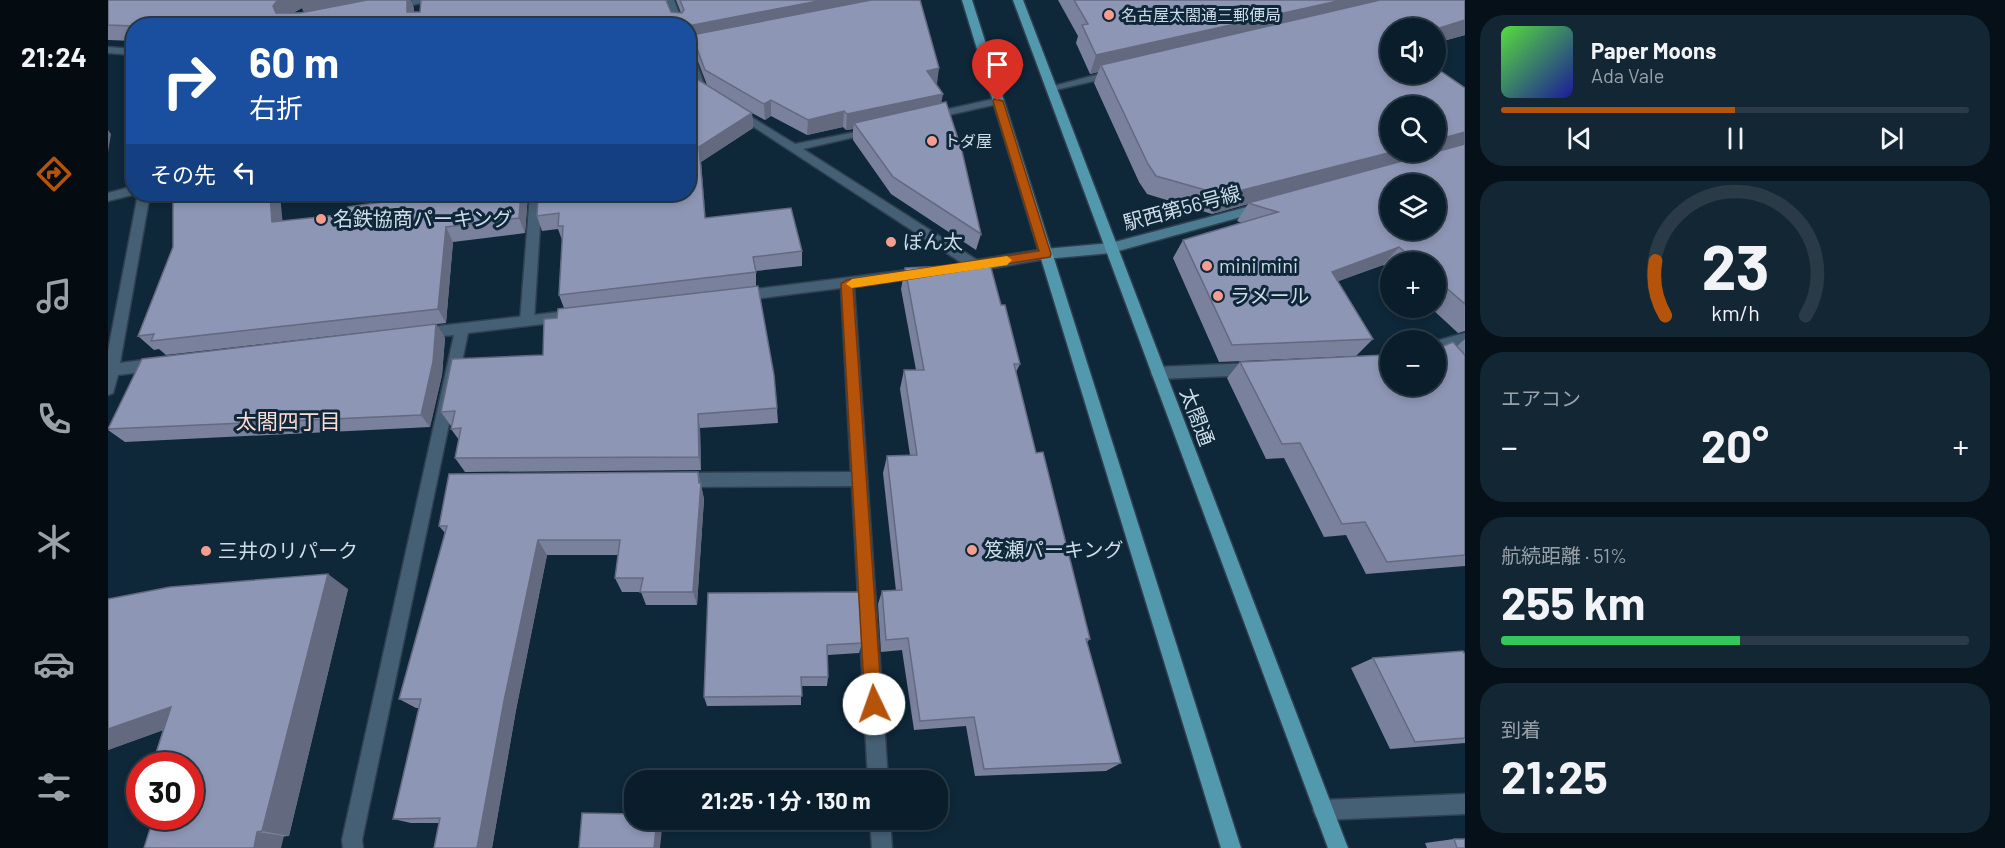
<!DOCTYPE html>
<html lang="ja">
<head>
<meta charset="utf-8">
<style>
  body { margin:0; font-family:Barlow,"Noto Sans JP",sans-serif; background:#132633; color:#f1f3f6; height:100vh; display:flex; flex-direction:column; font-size:22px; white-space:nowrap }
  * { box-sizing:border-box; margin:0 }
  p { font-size:20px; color:#99a2a9 }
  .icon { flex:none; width:33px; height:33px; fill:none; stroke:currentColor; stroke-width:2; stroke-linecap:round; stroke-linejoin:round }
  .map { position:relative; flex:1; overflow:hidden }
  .side { display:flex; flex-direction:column; gap:15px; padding:15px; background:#061018; width:540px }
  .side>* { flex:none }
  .banner { position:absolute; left:18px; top:18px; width:570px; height:183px; border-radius:24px; box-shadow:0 3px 9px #0003,0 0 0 2px #2a3b47; background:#1a4fa0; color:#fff; overflow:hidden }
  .buttons { position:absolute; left:1272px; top:18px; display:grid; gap:12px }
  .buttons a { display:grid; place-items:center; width:66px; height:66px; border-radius:50%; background:#0a1d2b; box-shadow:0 3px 9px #0003,0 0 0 2px #2a3b47; font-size:30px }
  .speed { position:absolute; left:18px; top:752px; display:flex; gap:12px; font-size:30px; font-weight:700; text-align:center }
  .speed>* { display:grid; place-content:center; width:78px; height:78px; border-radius:50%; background:#0a1d2b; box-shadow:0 3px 9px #0003,0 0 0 2px #2a3b47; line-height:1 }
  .speed .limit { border:9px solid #d22; background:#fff; color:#111 }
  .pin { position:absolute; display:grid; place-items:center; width:51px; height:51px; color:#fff; margin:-62px -26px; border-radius:50% 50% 50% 0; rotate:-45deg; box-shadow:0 0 6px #0007 }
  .pin .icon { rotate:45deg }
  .me { position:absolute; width:66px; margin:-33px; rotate:357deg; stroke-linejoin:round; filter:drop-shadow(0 0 4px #0008) }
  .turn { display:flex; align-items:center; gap:21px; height:126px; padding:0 24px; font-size:27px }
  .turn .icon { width:78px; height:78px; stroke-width:2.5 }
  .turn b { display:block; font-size:42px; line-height:51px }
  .then { display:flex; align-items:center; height:57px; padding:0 24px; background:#0003; gap:12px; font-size:22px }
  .big { font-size:45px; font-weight:700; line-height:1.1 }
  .side .widget { flex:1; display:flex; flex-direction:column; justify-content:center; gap:9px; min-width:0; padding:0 21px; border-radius:24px; background:#132633 }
  .side .dial { align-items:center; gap:0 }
  .dial svg { height:156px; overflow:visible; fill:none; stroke:#2a3b47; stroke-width:7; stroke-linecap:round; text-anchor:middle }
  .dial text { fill:#f1f3f6; stroke:none }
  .song { display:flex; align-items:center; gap:18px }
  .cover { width:72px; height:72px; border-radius:9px; background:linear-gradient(135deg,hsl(110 70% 55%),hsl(240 70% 35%)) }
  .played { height:6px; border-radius:3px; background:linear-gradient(90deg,#b45309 50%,#2a3b47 50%) }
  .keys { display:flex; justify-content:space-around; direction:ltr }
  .heat { display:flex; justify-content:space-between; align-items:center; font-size:33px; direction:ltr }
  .charge { height:9px; border-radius:4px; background:linear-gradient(90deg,#34c759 51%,#2a3b47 0) }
  .trip { position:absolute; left:516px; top:770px; width:324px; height:60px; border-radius:24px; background:#0a1d2b; box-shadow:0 3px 9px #0003,0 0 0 2px #2a3b47; font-weight:700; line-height:60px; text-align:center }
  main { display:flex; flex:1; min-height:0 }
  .menu { display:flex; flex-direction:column; width:108px; justify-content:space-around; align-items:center; background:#040c11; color:#99a2a9 }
  .menu .icon { width:42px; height:42px }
  .menu .active { color:#b45309 }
  .menu b { font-size:27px; color:#f1f3f6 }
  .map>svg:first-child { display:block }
</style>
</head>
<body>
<main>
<nav class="menu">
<b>21:24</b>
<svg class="icon active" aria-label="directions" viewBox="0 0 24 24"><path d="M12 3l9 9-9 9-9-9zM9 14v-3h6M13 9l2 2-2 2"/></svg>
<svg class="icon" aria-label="music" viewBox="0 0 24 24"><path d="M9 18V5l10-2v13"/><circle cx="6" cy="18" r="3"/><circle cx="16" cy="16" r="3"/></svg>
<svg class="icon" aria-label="phone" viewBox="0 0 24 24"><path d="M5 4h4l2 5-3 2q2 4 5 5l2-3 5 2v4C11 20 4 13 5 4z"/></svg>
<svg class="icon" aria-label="climate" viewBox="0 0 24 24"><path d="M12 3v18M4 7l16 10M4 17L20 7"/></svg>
<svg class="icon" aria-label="car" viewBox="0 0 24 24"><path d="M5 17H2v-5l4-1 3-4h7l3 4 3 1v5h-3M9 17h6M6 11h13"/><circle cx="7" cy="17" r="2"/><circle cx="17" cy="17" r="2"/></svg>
<svg class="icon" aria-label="filters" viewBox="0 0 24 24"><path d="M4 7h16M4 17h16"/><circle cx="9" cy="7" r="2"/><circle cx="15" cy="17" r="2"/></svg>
</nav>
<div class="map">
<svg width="1357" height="848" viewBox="0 0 1357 848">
  <rect width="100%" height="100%" fill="#0e2739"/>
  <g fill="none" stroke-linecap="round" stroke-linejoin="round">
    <defs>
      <path id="lane" d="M422,194H434L426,321L419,326L412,321Z"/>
      <path id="street" d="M305,0H326L283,10L278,7Z
        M556,0H566L576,26H566Z
        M0,47L26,49V55L0,53Z
        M580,50L585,53L597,87L605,92V96C580,100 580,67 580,50Z
        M1007,70L1011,71V75L943,91L938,88Z
        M890,98L895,101L894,103L823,119L817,116L823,113Z
        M627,107L687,144L768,128V132L695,149L869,260L937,249L943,254L937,259L868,271L853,270L852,267L854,263L623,112L622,110Z
        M26,186V194H28L0,201V193Z
        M30,194H42L12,363L50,358L55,360L57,364L55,368L50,370L10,375L5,393L0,395V351Z
        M816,268L823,273L821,276L746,287L780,780H760L744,486L571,487L565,485L563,480L565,475L571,473L743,472L733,288L631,301L624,296L631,291Z
        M468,310L475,315L468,320L360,333L254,840L255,848H235L234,840L346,335L313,338L306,333L313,328Z
        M1357,333V343L1328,351V341Z
        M1146,363L1151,365L1153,369L1151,373L1146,375L1050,379L1045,377L1043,373L1045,369L1050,367Z
        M1357,794V814L1215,820L1208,817L1205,810L1208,803L1215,800Z
        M762,819H782L784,848H764Z"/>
      <path id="secondary" d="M1154,203L1160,207L1158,210L1003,253L937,259L931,254L937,249L1003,243Z"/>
      <path id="primary" d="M854,0H864L1133,848H1113Z
        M905,0H915L1240,848H1220Z"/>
    </defs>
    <use href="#lane" stroke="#314050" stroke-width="3"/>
    <use href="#street" stroke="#314050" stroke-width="3"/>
    <use href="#secondary" stroke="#314050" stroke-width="3"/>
    <use href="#primary" stroke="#314050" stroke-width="3"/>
    <use href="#lane" fill="#455f74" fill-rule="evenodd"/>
    <use href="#street" fill="#455f74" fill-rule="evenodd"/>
    <use href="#secondary" fill="#4c7c91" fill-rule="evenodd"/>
    <use href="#primary" fill="#5399ae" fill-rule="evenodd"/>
  </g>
  <path fill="#7a819c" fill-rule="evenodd" d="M0,0H302L306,8V12L573,13L568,0H812L828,84L873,234L868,250L783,194L745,140V129L738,130L735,127L699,135L663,116L657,120L644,113L645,128L593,162L597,218L694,251V266L648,271V286L669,408L670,423L592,428L593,470L357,472L347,458L351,440L343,429V426L333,412L435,355L449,318L456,308L451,295L454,240L450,229L434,231L429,216L584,76L599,85L586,51L585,41L580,42V26H26V41L0,40ZM194,8L196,12L185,13Z
    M950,0H1357V35L1328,43V28H1282V74L1357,88V331L1350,333L1323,308H1328V262H1282V271L1275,265L1230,281L1265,339L1248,356L1111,362L1065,258L1075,240L1134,223L1129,221L1140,204L1104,214L1039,194L1031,182L986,83L990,72L982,74L968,43L970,36Z
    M310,194H420L417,233L345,242L338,323L58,355L51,349L46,350L30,336L65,247L174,221L239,214L309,197Z
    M797,268L893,305L912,364L908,372L928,453L982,639L979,642L1013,763L998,771L867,776L858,726L806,730L794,650L773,652L770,604L774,591H788L775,473L779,456L802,455L792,389L796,370H808L793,289Z
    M328,324L337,338L334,375L322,427L17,442L0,430Z
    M1357,339V566L1258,574L1238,535L1216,537L1176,458L1158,459L1119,378L1132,362L1282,366L1349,346Z
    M590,472L596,499L589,605H538L533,592H514L507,578L510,555H439L408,710L384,848H387H326L331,823H303L285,819L311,708H308L291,699L337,533L331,526Z
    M240,589L181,836L36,848L64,763L46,759L55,730L0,750V599Z
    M751,592L754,643L751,653L720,655V677L719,686H693V705L599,706L596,697Z
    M1357,654V743L1282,749L1243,668L1265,658Z
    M1346,839L1357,848H1319L1317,843Z"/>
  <path fill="#63697f" d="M171,0H293L199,17L194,8L176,17L175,26L165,6L168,2Z
    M299,0H302L306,8L305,26L299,12Z
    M715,0H793L584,35L585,41L580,42V26Z
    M1234,0H1304L993,65L990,72L982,74L988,55Z
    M1357,20V35L1328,43V29Z
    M831,68L829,84L816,87L819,71Z
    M835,94L832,110L746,123L745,129L738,130L739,114Z
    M663,100V116L657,120L656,104Z
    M736,111L735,127L699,135L700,120Z
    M644,113L645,128L593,162L599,233L591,147Z
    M0,130L3,134L0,152Z
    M1357,132V147L1140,203V204L1104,214L1115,195L1284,152H1328V140Z
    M162,194H172L176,237L164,222Z
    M413,194H420L417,233L411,218Z
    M338,227L345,242L338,323L330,309Z
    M1291,247L1275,265L1209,289L1224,272Z
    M328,324L337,338L334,375L322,427L313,415Z
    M590,414L592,428L593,470L591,457Z
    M590,472L596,499L589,605L585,592Z
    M430,540L439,555L408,710L384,848H369L396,701Z
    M220,574L240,589L181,836L154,831Z
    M63,707L92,717L0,750V729Z
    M549,819H555L552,848H546Z
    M149,832L176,836L173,848H146Z"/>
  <path fill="#8e96b5" stroke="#63697f" stroke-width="1.5" fill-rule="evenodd" d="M0,0H171L168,2L165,6L168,13H192L259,0H299V12H312L313,0H558L563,12L574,13L576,10L572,0H715L580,26H26L0,25Z
    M763,0H812L831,68L819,71L835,94L739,114L736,111L700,120L663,100L656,104L597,70L584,35Z
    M966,0H1234L988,55L974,25L980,24Z
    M1272,0H1357V20L1328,29L1282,28V74H1328V68L1357,88V132L1328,140V106H1282V152H1284L1115,195L1048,176L1040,164L993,65Z
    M580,67L584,76L644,113L591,147L597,218L683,208L694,251L645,257L648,272L451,295L455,226H450L451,213L429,216L430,194H580Z
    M838,102L854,151L873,234L785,177L746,123Z
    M1357,144V304L1328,279V262H1309L1291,247L1224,272L1265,339L1124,345L1075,240L1170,212L1140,203ZM1282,184H1328V230H1282Z
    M65,194H162L164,222L239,214L240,207L309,197L310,194H413L411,218L338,227L330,309L43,341L46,334L30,336L65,247Z
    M882,264L893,305H897L912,364H906L928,453L935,452L982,639H978L1013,763L876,769L866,717L812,721L800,638L778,640L774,591L794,590L779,456L809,455L796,370H816L797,268Z
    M650,286L666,375L669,408L590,414L591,457L347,458L353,428L343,429L347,411L333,412L344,359L435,355L436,319L449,318L450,309Z
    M328,324L325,362L313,415L0,429L34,359Z
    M1345,342L1357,355V555L1279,562L1257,522L1234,524L1192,443L1174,444L1132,362L1275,355L1282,366V386H1328V349Z
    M590,472L591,483H593L585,592H532L535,578H507L512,540H430L396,701L369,848H326L332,818L285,819L313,699H291L339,526H331L341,474Z
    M220,574L154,831L149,832L146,848H36L46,816H82V765H63L66,757L46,759L63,707L0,729V599L62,587Z
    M751,592L754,643L719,645L720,677H693L694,696L596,697L600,593Z
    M1355,651L1357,654V738L1307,742L1265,658Z
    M474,813L526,814V819H549L546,848H471Z
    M1346,839H1357V848H1349Z"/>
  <path fill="#b45309" stroke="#753606" stroke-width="1.5" d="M886,99L895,101L943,254L942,257L745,288L774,704L772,710L766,713L760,710L757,704L733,284L739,280L931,251L885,101Z"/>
  <path fill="#f59e0b" d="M899,256L904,260L899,265L744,288L738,284L744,279Z"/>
  <g fill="#f59d8e" stroke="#0e2739" stroke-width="2">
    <circle cx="1001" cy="15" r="6"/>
    <circle cx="824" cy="141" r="6"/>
    <circle cx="213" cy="219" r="6"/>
    <circle cx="783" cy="242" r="6"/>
    <circle cx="1099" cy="266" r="6"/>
    <circle cx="1110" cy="296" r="6"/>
    <circle cx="864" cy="550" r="6"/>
    <circle cx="98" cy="551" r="6"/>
  </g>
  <g text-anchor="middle" stroke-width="6" stroke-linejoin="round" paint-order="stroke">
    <g font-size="16" fill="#cddce8" stroke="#0e2739" text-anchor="start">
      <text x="1013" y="21">名古屋太閤通三郵便局</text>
      <text x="836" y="147">トダ屋</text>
    </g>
    <g font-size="20" fill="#cddce8" stroke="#0e2739">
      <text transform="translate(1074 208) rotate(-15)" y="7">駅西第56号線</text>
      <text transform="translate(1089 417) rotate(69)" y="7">太閤通</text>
    </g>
    <g font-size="20" fill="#cddce8" stroke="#0e2739" text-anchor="start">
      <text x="225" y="226">名鉄協商パーキング</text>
      <text x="795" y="249">ぽん太</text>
      <text x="1111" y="273">mini mini</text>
      <text x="1122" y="303">ラメール</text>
      <text x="876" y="557">笈瀬パーキング</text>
      <text x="110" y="558">三井のリパーク</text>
    </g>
    <g font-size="21" fill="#fedbd4" stroke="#0e2739">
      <text x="180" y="429">太閤四丁目</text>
    </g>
  </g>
</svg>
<div class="buttons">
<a><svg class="icon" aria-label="sound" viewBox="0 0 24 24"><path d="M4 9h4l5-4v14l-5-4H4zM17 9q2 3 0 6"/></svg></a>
<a><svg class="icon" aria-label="search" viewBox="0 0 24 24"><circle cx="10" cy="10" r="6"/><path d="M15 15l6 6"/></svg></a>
<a><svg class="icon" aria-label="layers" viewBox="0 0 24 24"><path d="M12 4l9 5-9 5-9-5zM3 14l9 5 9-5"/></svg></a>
<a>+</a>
<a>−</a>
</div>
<div class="speed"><div class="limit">30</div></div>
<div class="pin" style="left:890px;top:101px;background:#d93025"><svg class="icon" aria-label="arrive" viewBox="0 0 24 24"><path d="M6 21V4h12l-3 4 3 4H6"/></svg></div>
<svg class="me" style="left:766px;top:704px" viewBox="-20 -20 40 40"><circle r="19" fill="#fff"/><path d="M0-13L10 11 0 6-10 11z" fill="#b45309"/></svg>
<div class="trip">21:25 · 1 分 · 130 m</div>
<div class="banner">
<div class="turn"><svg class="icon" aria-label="right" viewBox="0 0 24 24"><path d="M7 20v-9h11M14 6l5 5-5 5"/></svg><div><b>60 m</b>右折</div></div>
<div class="then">その先<svg class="icon" aria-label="left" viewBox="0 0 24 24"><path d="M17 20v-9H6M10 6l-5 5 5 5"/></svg></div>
</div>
</div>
<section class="side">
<div class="widget">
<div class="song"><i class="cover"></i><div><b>Paper Moons</b><p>Ada Vale</p></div></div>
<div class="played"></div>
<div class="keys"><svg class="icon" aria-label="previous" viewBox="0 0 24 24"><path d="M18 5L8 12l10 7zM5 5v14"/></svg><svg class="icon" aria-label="pause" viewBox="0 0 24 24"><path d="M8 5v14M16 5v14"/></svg><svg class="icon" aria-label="next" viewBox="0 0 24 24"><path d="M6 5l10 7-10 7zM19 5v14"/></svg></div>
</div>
<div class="widget dial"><svg viewBox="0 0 100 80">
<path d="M14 69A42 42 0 1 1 86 69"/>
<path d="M14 69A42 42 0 0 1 9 41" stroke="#b45309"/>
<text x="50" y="56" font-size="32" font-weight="700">23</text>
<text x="50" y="72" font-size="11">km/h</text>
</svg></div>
<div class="widget"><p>エアコン</p>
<div class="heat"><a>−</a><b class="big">20°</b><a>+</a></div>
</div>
<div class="widget"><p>航続距離 · 51%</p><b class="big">255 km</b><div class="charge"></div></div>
<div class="widget"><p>到着</p><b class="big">21:25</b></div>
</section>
</main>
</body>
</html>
